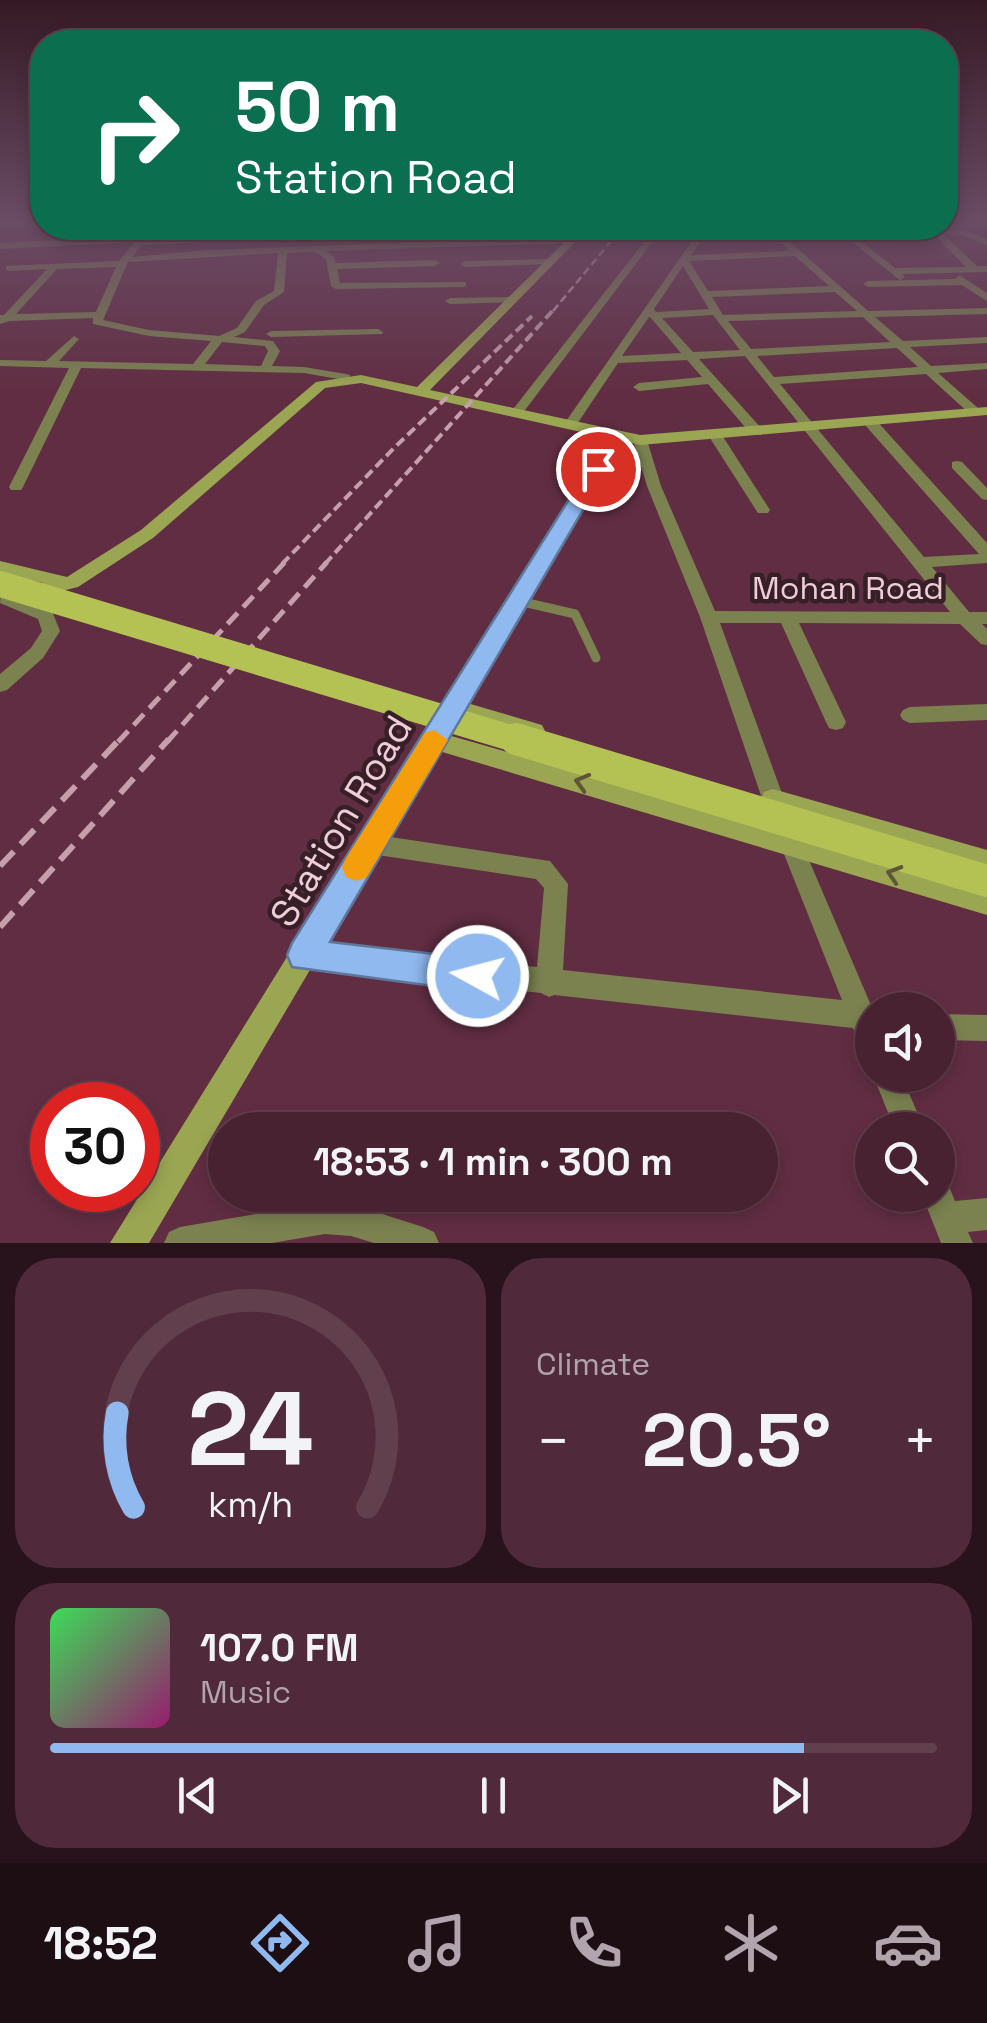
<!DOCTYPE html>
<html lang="en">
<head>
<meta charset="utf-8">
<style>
  body { margin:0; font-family:"Space Grotesk",sans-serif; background:#502a3a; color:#f1f3f6; height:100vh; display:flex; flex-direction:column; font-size:38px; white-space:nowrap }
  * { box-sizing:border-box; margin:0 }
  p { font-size:32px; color:#b1a4ac }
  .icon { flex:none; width:55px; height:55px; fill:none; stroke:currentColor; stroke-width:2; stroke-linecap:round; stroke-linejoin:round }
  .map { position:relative; height:1243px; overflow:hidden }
  .panel { display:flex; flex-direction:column; gap:15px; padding:15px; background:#28131c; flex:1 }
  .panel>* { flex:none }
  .banner { position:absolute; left:30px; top:30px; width:928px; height:210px; border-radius:40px; box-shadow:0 5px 15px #0003,0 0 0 2px #613f4d; background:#0b6e4f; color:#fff; overflow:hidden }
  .buttons { position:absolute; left:855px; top:992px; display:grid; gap:20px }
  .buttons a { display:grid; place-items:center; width:100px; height:100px; border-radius:50%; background:#492232; box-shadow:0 5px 15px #0003,0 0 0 2px #613f4d; font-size:50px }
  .speed { position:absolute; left:30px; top:1082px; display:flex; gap:20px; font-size:50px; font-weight:700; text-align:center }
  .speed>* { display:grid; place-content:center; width:130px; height:130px; border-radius:50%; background:#492232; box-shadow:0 5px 15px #0003,0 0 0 2px #613f4d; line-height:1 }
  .speed .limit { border:15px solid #d22; background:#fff; color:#111 }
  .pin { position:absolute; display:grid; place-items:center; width:85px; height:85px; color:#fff; margin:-42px; border:5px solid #fff; border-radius:50%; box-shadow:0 2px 10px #0007 }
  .me { position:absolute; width:110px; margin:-55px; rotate:277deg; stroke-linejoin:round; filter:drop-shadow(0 0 8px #0008) }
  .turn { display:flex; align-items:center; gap:35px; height:210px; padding:0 40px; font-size:45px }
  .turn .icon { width:130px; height:130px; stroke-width:2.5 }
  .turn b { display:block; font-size:70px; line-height:85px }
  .big { font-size:75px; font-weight:800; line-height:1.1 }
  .panel .card { flex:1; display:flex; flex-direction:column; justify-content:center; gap:15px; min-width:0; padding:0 35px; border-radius:40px; background:#502a3a }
  .panel .dial { align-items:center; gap:0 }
  .dial svg { height:260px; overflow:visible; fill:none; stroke:#613f4d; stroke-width:7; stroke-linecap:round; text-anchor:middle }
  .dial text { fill:#f1f3f6; stroke:none }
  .song { display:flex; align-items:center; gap:30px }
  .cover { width:120px; height:120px; border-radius:15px; background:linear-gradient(135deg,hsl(130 70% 55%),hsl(320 70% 35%)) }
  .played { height:10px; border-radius:5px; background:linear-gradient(90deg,#90b9f0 85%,#613f4d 85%) }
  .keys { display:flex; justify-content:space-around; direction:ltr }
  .heat { display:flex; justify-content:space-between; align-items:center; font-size:55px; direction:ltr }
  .panel .tiles { flex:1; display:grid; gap:15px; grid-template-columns:1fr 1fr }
  .card:last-child { grid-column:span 2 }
  .trip { position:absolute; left:208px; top:1112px; width:570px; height:100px; border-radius:50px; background:#492232; box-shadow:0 5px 15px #0003,0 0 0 2px #613f4d; font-weight:800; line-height:100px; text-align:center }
  .tabs { display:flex; height:160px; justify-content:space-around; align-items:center; background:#1d0e14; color:#b1a4ac }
  .tabs .icon { width:70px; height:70px }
  .tabs .current { color:#90b9f0 }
  .tabs b { font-size:45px; color:#f1f3f6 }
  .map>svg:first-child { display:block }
</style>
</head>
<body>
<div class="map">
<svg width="987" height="1243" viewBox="0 0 987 1243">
  <rect width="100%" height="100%" fill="#612d42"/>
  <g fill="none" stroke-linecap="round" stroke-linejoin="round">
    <path stroke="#7b8250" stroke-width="9" d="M519,601L575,614L596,658"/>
    <path fill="#7b8250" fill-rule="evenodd" d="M0,222L42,223V227L0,226Z
      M149,228H157L147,240L216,237L222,228H230L222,241L142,245L132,257L207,250L571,237L575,240L571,243L325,251L333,256L336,263L435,260L440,263L435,266L337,269L340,283L466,282V286L463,287L336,289L331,286L326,259L314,252L287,253L284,292L264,305L245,332L234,337L273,341L280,351L272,366L304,367L346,374L350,375V381L304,373L81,368L23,487L21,490H11L9,487L69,368L0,366V360L46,361L74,336L79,339L59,361L193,364L211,341L149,336L93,324V318L10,321L0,324V315H4L47,269L9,271L6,270V266L119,261L135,242L0,249V243L141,236ZM278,253L274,291L256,301L237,328L219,336L149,330L103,320L128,262ZM116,267L96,312L16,314L57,269ZM222,342L265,346L268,351L261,366L205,364Z
      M458,228L461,233L302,238L298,235L302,232Z
      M655,228H663L522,414H514V408Z
      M701,228H709L708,230L856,228L848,231L895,268L966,267L933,233L904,230L900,228L966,231L987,239V245L965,236L943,234L977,266H987V272L902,274L905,277L900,280L838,231L780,233L868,311L987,308V314L875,317L903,341L987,337V343L910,347L931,366L987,363V369L938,373L978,408V414H970L926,374L780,384L924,557L979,554L865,425V419H875L987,543V563L932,567L969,612H987V624H982L987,629V645L981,644L960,624L799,623L846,722L843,728L836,730L829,728L826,722L781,623H720L788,810L785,817L777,820L769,817L766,810L700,617L647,486L633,440L635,437L640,436L647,440L661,486L715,611L950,612L745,356L699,359L762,429V435H752L708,384L639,391L633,387L639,383L702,377L687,360L618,363L575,427H565L564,424ZM771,233L790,251L691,255L704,236ZM795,256L829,286L708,291L689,261ZM683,266L709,309L656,312L654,309ZM835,292L857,311L723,315L712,297ZM713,315L740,350L693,352L662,318ZM649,317H650L681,353L622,356ZM863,317L890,342L751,349L728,321ZM897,348L918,367L774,377L757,356Z
      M553,259L555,261L550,264L465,267L460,264L465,261Z
      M959,275L987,293V301L962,285L868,287L863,284L868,281L955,279Z
      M511,297L516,300L515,302L450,304L445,301L450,298Z
      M378,329L383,332L382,334L271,337L266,334L271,331Z
      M715,431L720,432L770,510L768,513H758L756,510L708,435Z
      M957,461L962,462L987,488V500L982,499L952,468V462Z
      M1,591L52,611L60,631L43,658L7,690L0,692V674L31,648L42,631L38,619L0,603Z
      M987,704V720L910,723L903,720L900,715L903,710L910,707Z
      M789,829L797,832L870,1003L881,1010H872V1054L862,1050L853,1028L554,995L549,997L541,993L303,968L294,964L290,955L294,946L303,942L537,967L544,888L536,879L371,854L363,851L360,844L363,837L371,834L550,861L568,884L563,970L842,1000L778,839L781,832Z
      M938,1014L987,1015V1041L938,1040Z
      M873,1075H901L925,1130H895Z
      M938,1180L948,1184L955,1201L987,1198V1230L968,1232L973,1243H941L922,1195H938Z
      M325,1202L351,1204L423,1227L434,1232L439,1243H374L351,1236L325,1234L272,1243H164L169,1232L180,1227Z"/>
    <path fill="#9ba653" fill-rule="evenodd" d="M579,228H589L430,390L640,435L987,407V415L640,445L622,441L467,703L542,725L545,731L542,737L534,740L458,718L448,735L987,889V915L439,751L149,1243H110L608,438L361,383L325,388L153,538L78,587L29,599L22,598L19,593L22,588L43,583L0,573V561L67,577L141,530L316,382L361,375L417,387Z
      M773,789L987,850V874L764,808L761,800L764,792Z"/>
    <path stroke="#c69fad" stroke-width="2.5" stroke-dasharray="8 4" stroke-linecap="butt" d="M553,311L622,228"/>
    <path stroke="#c69fad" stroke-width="4" stroke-dasharray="10 5" stroke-linecap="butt" d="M282,564L394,448L532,316
      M325,564L555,308"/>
    <path stroke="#c69fad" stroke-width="5" stroke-dasharray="15 8" stroke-linecap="butt" d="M118,742L285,562
      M167,742L327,562"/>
    <path stroke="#c69fad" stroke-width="6" stroke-dasharray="20 10" stroke-linecap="butt" d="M0,866L120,739
      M0,927L169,739"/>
    <path stroke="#b4c254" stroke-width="26" d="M0,584L524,742"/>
    <path stroke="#b4c254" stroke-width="32" d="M516,739L987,881"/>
  </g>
  <defs><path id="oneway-chevron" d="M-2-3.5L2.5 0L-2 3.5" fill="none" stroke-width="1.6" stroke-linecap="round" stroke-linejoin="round" transform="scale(2.5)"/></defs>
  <g stroke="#5f5539">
    <use href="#oneway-chevron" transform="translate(582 782) rotate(-164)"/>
    <use href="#oneway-chevron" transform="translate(894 874) rotate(-163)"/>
  </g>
  <linearGradient id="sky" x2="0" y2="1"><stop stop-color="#351924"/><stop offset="0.56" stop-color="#6a4c65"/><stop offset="1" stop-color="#6a4c65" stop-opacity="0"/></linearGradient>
  <rect width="987" height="394" fill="url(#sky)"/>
  <path fill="#90b9f0" stroke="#5e789c" stroke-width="2.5" d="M598,464L607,469L330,942L478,959L490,964L495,976L490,988L478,992L292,967L287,955L292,943L588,469Z"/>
  <path fill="#f59e0b" d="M434,730L448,740L367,877L357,881L346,877L342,867L346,858L425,733Z"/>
  <g text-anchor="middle" stroke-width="9" stroke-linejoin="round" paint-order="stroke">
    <g font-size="32" fill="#eecdd8" stroke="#371f28">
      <text x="848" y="599">Mohan Road</text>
    </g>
    <g font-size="38" fill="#eecdd8" stroke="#371f28">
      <text transform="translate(341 821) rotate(-59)" y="13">Station Road</text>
    </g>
  </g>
</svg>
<div class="buttons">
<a><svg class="icon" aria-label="sound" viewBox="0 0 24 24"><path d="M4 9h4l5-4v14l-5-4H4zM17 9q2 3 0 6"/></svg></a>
<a><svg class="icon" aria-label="search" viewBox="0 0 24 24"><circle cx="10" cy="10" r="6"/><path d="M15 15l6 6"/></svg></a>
</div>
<div class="speed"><div class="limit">30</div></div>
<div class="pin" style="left:598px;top:469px;background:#d93025"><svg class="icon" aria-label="arrive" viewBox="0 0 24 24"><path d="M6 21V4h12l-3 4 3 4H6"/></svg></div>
<svg class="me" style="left:478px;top:976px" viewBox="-20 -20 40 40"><circle r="17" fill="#90b9f0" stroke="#fff" stroke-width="3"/><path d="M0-11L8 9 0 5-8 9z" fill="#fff"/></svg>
<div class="trip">18:53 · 1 min · 300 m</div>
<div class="banner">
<div class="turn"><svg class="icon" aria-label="right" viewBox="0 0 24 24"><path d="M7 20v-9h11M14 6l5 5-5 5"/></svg><div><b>50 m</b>Station Road</div></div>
</div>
</div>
<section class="panel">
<div class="tiles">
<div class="card dial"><svg viewBox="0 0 100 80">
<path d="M14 69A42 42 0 1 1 86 69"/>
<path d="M14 69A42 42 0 0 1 9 40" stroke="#90b9f0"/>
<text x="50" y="56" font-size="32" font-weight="700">24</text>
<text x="50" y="72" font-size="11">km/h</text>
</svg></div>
<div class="card"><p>Climate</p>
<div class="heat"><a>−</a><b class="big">20.5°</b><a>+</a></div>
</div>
<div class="card">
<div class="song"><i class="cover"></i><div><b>107.0 FM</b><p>Music</p></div></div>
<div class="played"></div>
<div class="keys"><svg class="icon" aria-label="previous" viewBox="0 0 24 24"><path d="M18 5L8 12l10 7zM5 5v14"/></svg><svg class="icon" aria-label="pause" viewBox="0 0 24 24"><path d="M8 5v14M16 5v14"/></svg><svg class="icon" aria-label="next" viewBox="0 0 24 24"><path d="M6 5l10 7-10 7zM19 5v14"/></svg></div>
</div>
</div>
</section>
<nav class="tabs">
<b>18:52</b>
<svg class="icon current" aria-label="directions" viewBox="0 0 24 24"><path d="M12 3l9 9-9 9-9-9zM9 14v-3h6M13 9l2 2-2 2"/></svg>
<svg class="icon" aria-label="music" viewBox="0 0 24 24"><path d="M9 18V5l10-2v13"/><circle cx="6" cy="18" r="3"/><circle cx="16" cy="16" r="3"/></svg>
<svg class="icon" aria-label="phone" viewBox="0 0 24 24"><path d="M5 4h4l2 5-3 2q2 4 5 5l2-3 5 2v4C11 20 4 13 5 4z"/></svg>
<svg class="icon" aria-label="climate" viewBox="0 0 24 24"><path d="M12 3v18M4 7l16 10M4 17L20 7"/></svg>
<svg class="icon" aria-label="car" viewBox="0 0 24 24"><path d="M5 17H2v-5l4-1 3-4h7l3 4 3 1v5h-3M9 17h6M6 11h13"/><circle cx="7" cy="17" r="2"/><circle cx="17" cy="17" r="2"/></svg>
</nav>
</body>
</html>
